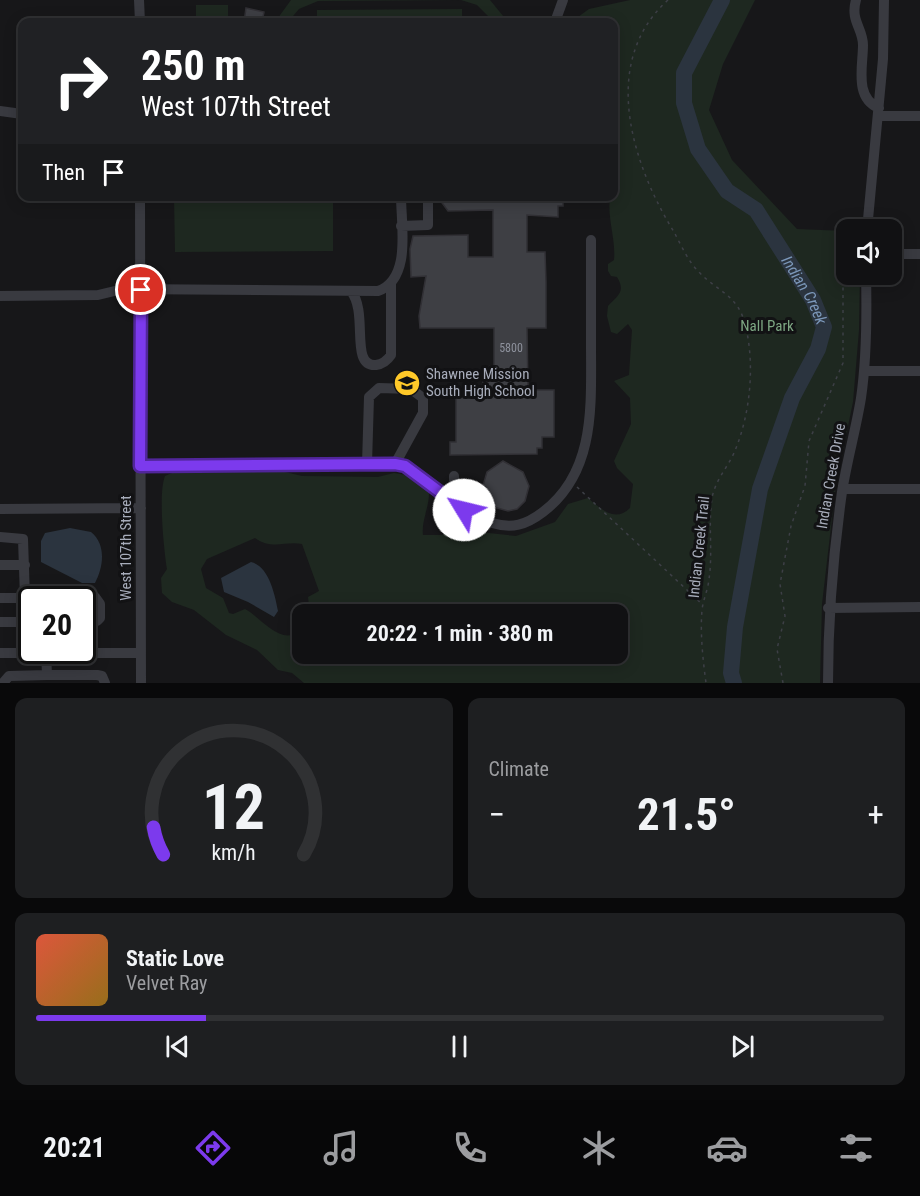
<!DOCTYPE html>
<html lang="en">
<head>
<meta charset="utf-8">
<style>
  body { margin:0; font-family:"Roboto Condensed",sans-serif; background:#1e1f21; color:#f1f3f6; height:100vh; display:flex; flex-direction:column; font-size:22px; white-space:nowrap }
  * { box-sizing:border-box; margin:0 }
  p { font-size:20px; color:#9c9da0 }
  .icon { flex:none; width:33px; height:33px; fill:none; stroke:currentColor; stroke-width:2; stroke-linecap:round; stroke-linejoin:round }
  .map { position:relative; height:683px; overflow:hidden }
  .panel { display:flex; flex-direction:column; gap:15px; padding:15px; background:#09090a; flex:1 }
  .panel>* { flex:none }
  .guide { position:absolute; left:18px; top:18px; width:600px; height:183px; border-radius:12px; box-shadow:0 3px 15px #0003,0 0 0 2px #303133; background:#202124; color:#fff; overflow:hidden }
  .fabs { position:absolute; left:836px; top:219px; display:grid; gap:12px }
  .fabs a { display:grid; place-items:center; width:66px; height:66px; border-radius:12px; background:#111113; box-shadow:0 3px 15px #0003,0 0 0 2px #303133; font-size:30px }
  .speed { position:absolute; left:18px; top:586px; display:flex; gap:12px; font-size:30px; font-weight:700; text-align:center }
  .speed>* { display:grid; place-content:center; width:78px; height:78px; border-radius:50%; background:#111113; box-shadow:0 3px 15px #0003,0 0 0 2px #303133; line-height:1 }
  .speed .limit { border:3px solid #111; border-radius:9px; background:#fff; color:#111 }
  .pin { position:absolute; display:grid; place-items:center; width:51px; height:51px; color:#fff; margin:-26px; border:3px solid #fff; border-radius:50%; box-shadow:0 2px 6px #0007 }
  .me { position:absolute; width:66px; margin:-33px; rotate:306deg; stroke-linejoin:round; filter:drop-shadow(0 0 4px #0008) }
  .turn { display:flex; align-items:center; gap:21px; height:126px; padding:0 24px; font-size:27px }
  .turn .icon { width:78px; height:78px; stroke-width:2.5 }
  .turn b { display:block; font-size:42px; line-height:51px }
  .then { display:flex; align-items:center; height:57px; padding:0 24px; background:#0003; gap:12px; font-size:22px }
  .big { font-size:45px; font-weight:700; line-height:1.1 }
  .panel .tile { flex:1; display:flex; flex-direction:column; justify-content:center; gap:9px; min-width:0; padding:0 21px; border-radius:12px; background:#1e1f21 }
  .panel .dial { align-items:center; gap:0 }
  .dial svg { height:156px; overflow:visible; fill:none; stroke:#303133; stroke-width:7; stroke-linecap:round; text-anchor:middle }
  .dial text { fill:#f1f3f6; stroke:none }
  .song { display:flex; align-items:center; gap:18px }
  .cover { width:72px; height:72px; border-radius:9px; background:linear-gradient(135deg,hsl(10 70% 55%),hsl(40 70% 35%)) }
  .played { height:6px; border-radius:3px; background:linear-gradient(90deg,#7c3aed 20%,#303133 20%) }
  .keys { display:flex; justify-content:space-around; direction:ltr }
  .heat { display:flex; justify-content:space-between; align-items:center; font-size:33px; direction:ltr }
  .panel .tiles { flex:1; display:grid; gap:15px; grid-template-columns:1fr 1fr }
  .tile:last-child { grid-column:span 2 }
  .trip { position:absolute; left:292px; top:604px; width:336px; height:60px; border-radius:12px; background:#111113; box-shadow:0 3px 15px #0003,0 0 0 2px #303133; font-weight:700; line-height:60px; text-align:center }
  .tab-bar { display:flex; height:96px; justify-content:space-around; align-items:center; background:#070708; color:#9c9da0 }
  .tab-bar .icon { width:42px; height:42px }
  .tab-bar .active { color:#7c3aed }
  .tab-bar b { font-size:27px; color:#f1f3f6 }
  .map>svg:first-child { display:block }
</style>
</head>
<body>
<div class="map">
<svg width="920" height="683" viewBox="0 0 920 683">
  <rect width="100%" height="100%" fill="#171719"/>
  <path fill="#1e2820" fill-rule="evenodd" d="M291,0H460L318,1L299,9L288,22H275Z
    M461,0H490L508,22H494L477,5Z
    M630,0H755L723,64L709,110L732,160L797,229L846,231V274L860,275L859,330L853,402L836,484L822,604L820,683H304L292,673L278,670L257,650L226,635L194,610L172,602L162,593L161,578L167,569C164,550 158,493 165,476L172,473L281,471L302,476L378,477L394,473L406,475L429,490C430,506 421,521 423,535H442L454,529L469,527L479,532L516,536L555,522L568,504L588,498C601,509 615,523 630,508L633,484L617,468L614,461L631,424L630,398L614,381L629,375L632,330L628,324L617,334L611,332L607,316L608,306C618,295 626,292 617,277L611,276L608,271V264L614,260C616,239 607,218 610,197L614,196V22H571L589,9ZM255,538C271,550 285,541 302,544L319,591L308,597L310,615H618V654H303V627C284,651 261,617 245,609L233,614L229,613L223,598L206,588L201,569L207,559Z
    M196,5H228V20H196Z
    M462,9V22H317V10Z
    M174,197H333V251L175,252Z"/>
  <path fill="#2b343f" d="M70,528L91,532C107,545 103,568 95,583H82L41,562V541L45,533Z
    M251,562C269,566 275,595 278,611L274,617L248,602L224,592L221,578Z"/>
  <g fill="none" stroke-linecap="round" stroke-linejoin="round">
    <path stroke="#2b343f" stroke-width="16" id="s1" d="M722,0L684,73V103L698,149L727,191L756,210L813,300L824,327L818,349L792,398L760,489L735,627L731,673L734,683"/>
  </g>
  <path fill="#3e3f44" stroke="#313035" stroke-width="1.5" d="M246,8L264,12L262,22H244Z
    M437,196H563V206H558V217L527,215V252H545L546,282V328H527L528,390H554V437H542V448H537V454L450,455V442H456V390L482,389L484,370L487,371L490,366L494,368V328H420L419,316L426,276L411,277L410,249L413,236L468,235V257H493V210L448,211Z
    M503,461L523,472L529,486L525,501L517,509L508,511L490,506L482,489L487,472Z"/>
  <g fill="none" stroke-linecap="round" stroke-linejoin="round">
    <path stroke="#3d3f46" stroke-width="1.5" stroke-dasharray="3 4.5" stroke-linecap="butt" d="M668,0C599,62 632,164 674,232C681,245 688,261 698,271C717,292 739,294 746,328C755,367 750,416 734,453C727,468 715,481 712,498C708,524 713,553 709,579C708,590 703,600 702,610C700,634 703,660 706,683
      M577,487L703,605
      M783,683L777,649L785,616L780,584L791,526L805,486L809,441L843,363V276L846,271"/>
    <path stroke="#393a40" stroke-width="10" d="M139,0L140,22
      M856,0C850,21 863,28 863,45C863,66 854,98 879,108
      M555,22L563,0
      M0,111L22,114
      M878,116H920
      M140,196L141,683
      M401,226L428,225V196
      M867,230L883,59L884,0
      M891,254H920
      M351,291C369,313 349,367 376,365C383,364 387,361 391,355V284
      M0,296L98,295L123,289L378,291C412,279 401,225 401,196
      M864,371H920
      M367,464L369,397L379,388L411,389L423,398V413L395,464
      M140,466L395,464L405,466C431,486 460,515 492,523C512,529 526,525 543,512C596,472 591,405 591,345C591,310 591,275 591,240
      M843,489H920
      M454,502V476
      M0,509L141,508
      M0,537L23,539L25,598H0
      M0,565H25
      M25,598L95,597L100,604V618L97,621H82
      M828,608L920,607
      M0,622H32
      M0,653H141
      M47,675H97L102,676L105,683
      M3,683L9,676L47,675L46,651
      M828,683C828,618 833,556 842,492C847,460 856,429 861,398C867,357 867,316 866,274"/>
  </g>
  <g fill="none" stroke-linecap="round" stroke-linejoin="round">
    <defs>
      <path id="route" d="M141,290L140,466L395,464L405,466L464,510"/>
    </defs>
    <use href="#route" stroke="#51269a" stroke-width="15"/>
    <use href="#route" stroke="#7c3aed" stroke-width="10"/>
  </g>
  <defs>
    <symbol id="school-disc" viewBox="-11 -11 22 22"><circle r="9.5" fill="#ffc929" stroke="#121214"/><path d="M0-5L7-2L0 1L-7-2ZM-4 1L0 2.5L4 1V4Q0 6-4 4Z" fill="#111"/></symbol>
  </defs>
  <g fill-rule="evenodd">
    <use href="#school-disc" x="392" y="368" width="30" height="30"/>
  </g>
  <g text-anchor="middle" stroke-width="6" stroke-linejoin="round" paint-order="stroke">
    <g font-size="12" fill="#8d919c">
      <text x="511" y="352">5800</text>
    </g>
    <g font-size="15" fill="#7da783" stroke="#121214">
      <text x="767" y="331">Nall Park</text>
    </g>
    <g font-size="15" fill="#a7acba" stroke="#121214" text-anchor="start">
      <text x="426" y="379">Shawnee Mission<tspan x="426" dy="17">South High School</tspan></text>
    </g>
    <g font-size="15" fill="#a7acba" stroke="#121214">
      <text transform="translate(831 476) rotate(-80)" y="5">Indian Creek Drive</text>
      <text transform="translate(699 547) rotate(-84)" y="5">Indian Creek Trail</text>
      <text transform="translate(126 548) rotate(-90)" y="5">West 107th Street</text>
    </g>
    <g font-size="16" font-style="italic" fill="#7b97b9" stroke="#121214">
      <text dy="6" stroke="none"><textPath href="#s1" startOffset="340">Indian Creek</textPath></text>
    </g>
  </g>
</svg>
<div class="fabs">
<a><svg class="icon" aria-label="sound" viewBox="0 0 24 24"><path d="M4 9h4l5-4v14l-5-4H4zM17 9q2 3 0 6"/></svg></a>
</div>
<div class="speed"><div class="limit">20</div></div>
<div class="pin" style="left:141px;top:290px;background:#d93025"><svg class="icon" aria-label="arrive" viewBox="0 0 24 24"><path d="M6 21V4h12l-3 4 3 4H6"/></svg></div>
<svg class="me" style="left:464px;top:510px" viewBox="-20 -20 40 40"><circle r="19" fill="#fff"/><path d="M0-13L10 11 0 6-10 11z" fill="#7c3aed"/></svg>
<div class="trip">20:22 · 1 min · 380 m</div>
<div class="guide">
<div class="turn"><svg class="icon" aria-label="right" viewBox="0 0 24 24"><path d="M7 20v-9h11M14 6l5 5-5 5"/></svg><div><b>250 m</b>West 107th Street</div></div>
<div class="then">Then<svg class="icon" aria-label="arrive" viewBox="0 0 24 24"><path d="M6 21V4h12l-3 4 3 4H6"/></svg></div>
</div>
</div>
<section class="panel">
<div class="tiles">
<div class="tile dial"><svg viewBox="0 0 100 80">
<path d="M14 69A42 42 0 1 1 86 69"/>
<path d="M14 69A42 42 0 0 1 9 55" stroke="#7c3aed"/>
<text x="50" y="56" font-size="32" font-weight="700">12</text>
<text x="50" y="72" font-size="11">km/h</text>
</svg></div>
<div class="tile"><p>Climate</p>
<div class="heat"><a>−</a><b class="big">21.5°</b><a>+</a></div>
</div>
<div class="tile">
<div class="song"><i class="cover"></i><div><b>Static Love</b><p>Velvet Ray</p></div></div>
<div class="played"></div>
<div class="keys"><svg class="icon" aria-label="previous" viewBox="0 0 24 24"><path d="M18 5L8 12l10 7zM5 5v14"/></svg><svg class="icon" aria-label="pause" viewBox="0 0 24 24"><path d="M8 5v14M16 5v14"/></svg><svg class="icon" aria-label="next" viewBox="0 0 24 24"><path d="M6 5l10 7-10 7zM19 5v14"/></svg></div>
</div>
</div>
</section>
<nav class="tab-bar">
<b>20:21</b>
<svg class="icon active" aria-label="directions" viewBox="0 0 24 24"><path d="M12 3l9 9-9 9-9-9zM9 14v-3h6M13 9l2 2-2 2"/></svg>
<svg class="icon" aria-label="music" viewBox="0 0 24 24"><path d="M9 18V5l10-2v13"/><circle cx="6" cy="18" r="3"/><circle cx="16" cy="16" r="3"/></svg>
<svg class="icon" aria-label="phone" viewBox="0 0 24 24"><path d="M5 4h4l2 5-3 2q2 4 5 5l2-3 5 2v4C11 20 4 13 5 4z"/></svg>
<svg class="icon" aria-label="climate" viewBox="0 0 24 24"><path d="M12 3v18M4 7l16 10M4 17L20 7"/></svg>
<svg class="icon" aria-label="car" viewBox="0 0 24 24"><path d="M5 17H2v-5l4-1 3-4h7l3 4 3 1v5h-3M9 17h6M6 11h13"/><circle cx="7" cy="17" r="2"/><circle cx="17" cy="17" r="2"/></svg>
<svg class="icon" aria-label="filters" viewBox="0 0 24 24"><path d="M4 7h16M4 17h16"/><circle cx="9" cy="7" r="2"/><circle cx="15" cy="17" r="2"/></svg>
</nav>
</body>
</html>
